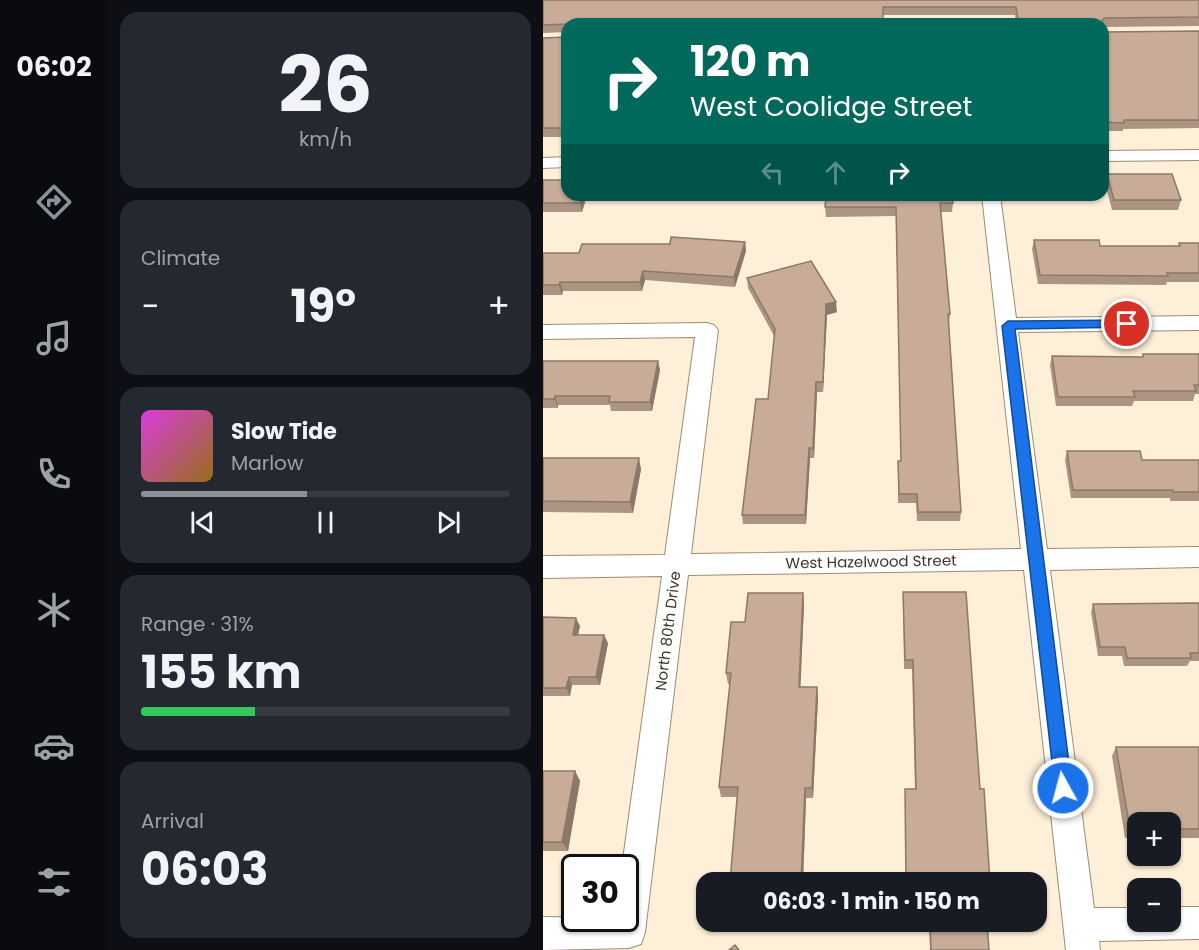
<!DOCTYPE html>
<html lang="en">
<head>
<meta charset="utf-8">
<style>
  body { margin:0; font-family:Poppins,sans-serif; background:#242831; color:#f1f3f6; height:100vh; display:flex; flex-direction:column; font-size:22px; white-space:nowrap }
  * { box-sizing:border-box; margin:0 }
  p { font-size:20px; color:#9ea1a6 }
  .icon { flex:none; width:33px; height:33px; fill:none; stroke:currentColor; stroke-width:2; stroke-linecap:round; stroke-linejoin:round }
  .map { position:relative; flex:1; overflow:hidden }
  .side { display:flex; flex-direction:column; gap:12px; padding:12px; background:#0d0f14; width:435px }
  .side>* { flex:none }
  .guide { position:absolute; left:18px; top:18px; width:548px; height:183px; border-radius:18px; box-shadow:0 2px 4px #0004; background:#00695c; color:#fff; overflow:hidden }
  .buttons { position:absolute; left:584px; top:812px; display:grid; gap:12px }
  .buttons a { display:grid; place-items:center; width:54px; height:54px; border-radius:12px; background:#171b24; box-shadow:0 2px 4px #0004; font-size:30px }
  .speed { position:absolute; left:18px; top:854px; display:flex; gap:12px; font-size:30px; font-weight:700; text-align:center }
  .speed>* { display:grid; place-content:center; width:78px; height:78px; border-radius:50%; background:#171b24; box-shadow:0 2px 4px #0004; line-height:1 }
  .speed .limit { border:3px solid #111; border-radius:9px; background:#fff; color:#111 }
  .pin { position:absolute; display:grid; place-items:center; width:51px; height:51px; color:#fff; margin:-26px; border:3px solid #fff; border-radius:50%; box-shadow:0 2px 6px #0007 }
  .me { position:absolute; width:66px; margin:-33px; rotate:353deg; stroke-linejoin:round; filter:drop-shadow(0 0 4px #0008) }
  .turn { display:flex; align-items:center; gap:21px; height:126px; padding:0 30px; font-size:27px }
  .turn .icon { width:78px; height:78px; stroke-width:2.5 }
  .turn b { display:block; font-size:42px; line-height:51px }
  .lanes { display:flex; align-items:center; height:57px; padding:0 30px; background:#0003; justify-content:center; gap:30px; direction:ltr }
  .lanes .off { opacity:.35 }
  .big { font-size:45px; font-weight:700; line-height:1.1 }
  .side .card { flex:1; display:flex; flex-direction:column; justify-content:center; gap:9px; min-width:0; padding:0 21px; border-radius:18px; background:#242831 }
  .side .dial { align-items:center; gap:0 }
  .dial b { font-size:78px; line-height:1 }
  .song { display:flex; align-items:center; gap:18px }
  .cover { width:72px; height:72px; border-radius:9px; background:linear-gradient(135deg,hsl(300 70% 55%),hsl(40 70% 35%)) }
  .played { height:6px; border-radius:3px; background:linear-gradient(90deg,#8c9099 45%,#363941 45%) }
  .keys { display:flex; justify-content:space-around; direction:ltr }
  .heat { display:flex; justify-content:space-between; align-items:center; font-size:33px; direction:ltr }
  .charge { height:9px; border-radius:4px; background:linear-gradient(90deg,#34c759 31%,#363941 0) }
  .trip { position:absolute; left:153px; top:872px; width:351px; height:60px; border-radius:18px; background:#171b24; box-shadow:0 2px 4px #0004; font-weight:700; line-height:60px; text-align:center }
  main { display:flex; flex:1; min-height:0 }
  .menu { display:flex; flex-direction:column; width:108px; justify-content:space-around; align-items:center; background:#090b0e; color:#9ea1a6 }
  .menu .icon { width:42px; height:42px }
  .menu .current { color:#8c9099 }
  .menu b { font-size:27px; color:#f1f3f6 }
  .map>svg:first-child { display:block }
</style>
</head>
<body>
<main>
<nav class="menu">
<b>06:02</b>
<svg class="icon current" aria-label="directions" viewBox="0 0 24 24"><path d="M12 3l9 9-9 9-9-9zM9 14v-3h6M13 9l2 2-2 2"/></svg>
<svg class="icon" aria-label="music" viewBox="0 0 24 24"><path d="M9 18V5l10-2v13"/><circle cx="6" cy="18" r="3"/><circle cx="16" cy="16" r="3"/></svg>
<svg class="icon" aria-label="phone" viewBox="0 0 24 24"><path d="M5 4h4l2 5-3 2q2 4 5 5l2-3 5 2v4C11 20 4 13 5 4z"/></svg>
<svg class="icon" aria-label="climate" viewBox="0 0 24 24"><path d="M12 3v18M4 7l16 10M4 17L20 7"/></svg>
<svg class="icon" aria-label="car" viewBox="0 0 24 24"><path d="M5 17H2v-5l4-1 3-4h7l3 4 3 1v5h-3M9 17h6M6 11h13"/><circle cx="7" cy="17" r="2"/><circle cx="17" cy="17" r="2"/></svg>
<svg class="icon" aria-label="filters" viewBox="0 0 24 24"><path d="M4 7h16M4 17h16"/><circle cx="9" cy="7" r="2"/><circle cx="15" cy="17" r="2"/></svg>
</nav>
<section class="side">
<div class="card dial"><b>26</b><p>km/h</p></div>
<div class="card"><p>Climate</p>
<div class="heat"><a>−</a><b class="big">19°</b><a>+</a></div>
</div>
<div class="card">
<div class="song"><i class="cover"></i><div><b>Slow Tide</b><p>Marlow</p></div></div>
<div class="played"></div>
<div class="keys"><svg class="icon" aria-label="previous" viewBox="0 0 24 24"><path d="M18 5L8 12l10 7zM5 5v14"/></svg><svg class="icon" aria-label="pause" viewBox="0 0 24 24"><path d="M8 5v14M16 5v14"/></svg><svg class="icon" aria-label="next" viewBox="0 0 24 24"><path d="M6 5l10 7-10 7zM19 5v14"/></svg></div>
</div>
<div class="card"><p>Range · 31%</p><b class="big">155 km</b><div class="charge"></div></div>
<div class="card"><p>Arrival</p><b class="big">06:03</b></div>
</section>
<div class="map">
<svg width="656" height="950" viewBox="0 0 656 950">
  <rect width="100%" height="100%" fill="#feefd8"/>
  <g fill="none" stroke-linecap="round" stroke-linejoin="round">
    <defs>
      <path id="street" d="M656,150V160L560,161V151Z
        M24,157V167L0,168V158Z
        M439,195H457L473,318L656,316V330L475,332L504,549L656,547V567L507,570L551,908H594V921H627V907H656V939L556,941L557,950H523L481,570L145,575L102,932L98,944L86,948L0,950V917L82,918V867H79L119,576L0,578V556L122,555L152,337L0,339V325L164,323L171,325L175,330L148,554L478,549Z"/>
    </defs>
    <use href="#street" stroke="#9d8c71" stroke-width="2"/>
    <use href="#street" fill="#fff" fill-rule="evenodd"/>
  </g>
  <path fill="#ac9483" d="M0,0H656V26L560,27L562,32L656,31V128L580,129V131H560V24H473L472,15H340L24,24V137H0V38L24,37V32L0,33Z
    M564,174L638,200L635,210H569L562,183Z
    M0,180L44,195L39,212H0Z
    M410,203L409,212H398L407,314L406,323L418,512L417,521H374L373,503H355V461H358L353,216L283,217L282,207Z
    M491,240L557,246H635L636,243H656V282H624L623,285L495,284L489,249Z
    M202,242L203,251L192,287L102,280L99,291H20L19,295H0V253H36L127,244Z
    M204,278L294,312L284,315L280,392H274L271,458H267L263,524H200L199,515L225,399L231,336L205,288Z
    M600,354H656V394H652L650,401H591L589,406H513L507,365L509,356L599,357Z
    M0,361H115L117,370L109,411H68L67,405H15V408H0Z
    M524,451L599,460H656V501H627V498H528L522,460Z
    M0,458L98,469L90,513L0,512Z
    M360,592L437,789L447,882H363L362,789H372L369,669H361Z
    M260,593L261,605L257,687H274L275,698L270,798H263L260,882H187L194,797H178L176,787L187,684H185L183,673L202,622Z
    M656,603V661H647L644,666H581L579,656H555L548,612L550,604Z
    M0,617L37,626L35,635L65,643L57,685H29L27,696H0Z
    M573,747H656V838H627V822H594V838H582L569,756Z
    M0,771H32L37,781L25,851H0Z
    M185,921H258V925H187Z
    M386,921H444L446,950H387Z"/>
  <path fill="#8c786a" d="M39,195H44L39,212L37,203Z
    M202,242L203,251L192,287L191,277Z
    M100,271L102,280L99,291L97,282Z
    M17,282L20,291L19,295L16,285Z
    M293,302L294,312L284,315L280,392V382L283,304Z
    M115,361L117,370L109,411L107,402Z
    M273,382L274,392L271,458L270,448Z
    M12,396L15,405V408L12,399Z
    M266,448L267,458L263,524L262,515Z
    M96,458L98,469L90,513L87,502Z
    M260,593L261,605L257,698L256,687Z
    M33,618L37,626L33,643L30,635Z
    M61,635L65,643L57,685L53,677Z
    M26,677L29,685L27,696L23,688Z
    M274,687L275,698L270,798L269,788Z
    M32,771L37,781L25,851L19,842Z
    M262,788L263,798L260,882H258Z"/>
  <path fill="#c8ac98" stroke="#8c786a" stroke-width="1.5" d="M0,0H656V17L561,18L559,21L562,32L656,31V120H581V123L560,122V24H476L473,7H340V24H24V128H0V38L24,37V24L0,25Z
    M564,174H629L638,200H571Z
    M0,180H24V195H39L37,203H0Z
    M283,195H409L410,203H397L407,314H405L418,512H375L374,494H356L355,461H358L353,207H282Z
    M128,237L202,242L191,277L100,271L97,282H17L16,285H0V253H36L39,244H127Z
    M491,240H556L557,246H637L636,243H656V273H624L625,276L497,275Z
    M268,261L293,302L283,304L280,382H273L270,448H266L262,515H199L213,399H225L232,329L204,278Z
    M600,354H656V385H651L653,391H590L592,397H515L509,356L600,357Z
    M0,361H115L107,402H66L67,396H12V399H0Z
    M524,451H597L599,460H656V492H630V490H530Z
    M0,458H96L87,502L0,501Z
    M360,592H423L437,789H441L447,882H363L362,789H373L370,660H362Z
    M205,593H260L256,687H274L269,788H262L258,882H187L195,787H176L188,673H183L188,622H202Z
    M656,603V653H647L648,658H584L582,647H557L550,604Z
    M0,617L33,618L30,635H61L53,677H26L23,688H0Z
    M573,747H656V829H627V822H594V829H587Z
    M0,771H32L19,842H0Z
    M387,921H444L446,950H388Z
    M192,945L196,950H186Z"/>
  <path fill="#1a73e8" stroke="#114b97" stroke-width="1.5" d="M584,320L589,321V327L472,329L529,788L526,794L520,797L514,794L512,788L459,326L465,321Z"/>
  <g text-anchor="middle" stroke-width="4.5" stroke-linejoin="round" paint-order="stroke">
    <g font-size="15" fill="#3d362a" stroke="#fff">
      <text transform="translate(328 562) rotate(-1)" y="5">West Hazelwood Street</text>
      <text transform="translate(125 631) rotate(-83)" y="5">North 80th Drive</text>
    </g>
  </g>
</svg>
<div class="buttons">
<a>+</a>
<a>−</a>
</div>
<div class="speed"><div class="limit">30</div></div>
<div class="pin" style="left:584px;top:324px;background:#d93025"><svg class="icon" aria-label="arrive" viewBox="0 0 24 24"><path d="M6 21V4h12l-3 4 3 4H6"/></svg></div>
<svg class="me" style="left:520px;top:788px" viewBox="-20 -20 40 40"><circle r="17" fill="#1a73e8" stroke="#fff" stroke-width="3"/><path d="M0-11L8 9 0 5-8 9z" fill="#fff"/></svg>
<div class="trip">06:03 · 1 min · 150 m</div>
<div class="guide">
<div class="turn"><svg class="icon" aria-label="right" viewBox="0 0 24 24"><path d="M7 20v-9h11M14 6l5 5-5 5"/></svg><div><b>120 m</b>West Coolidge Street</div></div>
<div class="lanes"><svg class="icon off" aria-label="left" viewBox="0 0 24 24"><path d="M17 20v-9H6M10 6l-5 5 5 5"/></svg><svg class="icon off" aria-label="ahead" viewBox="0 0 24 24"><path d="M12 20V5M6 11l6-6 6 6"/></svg><svg class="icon" aria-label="right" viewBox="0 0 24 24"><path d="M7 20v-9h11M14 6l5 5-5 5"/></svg></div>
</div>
</div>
</main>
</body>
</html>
